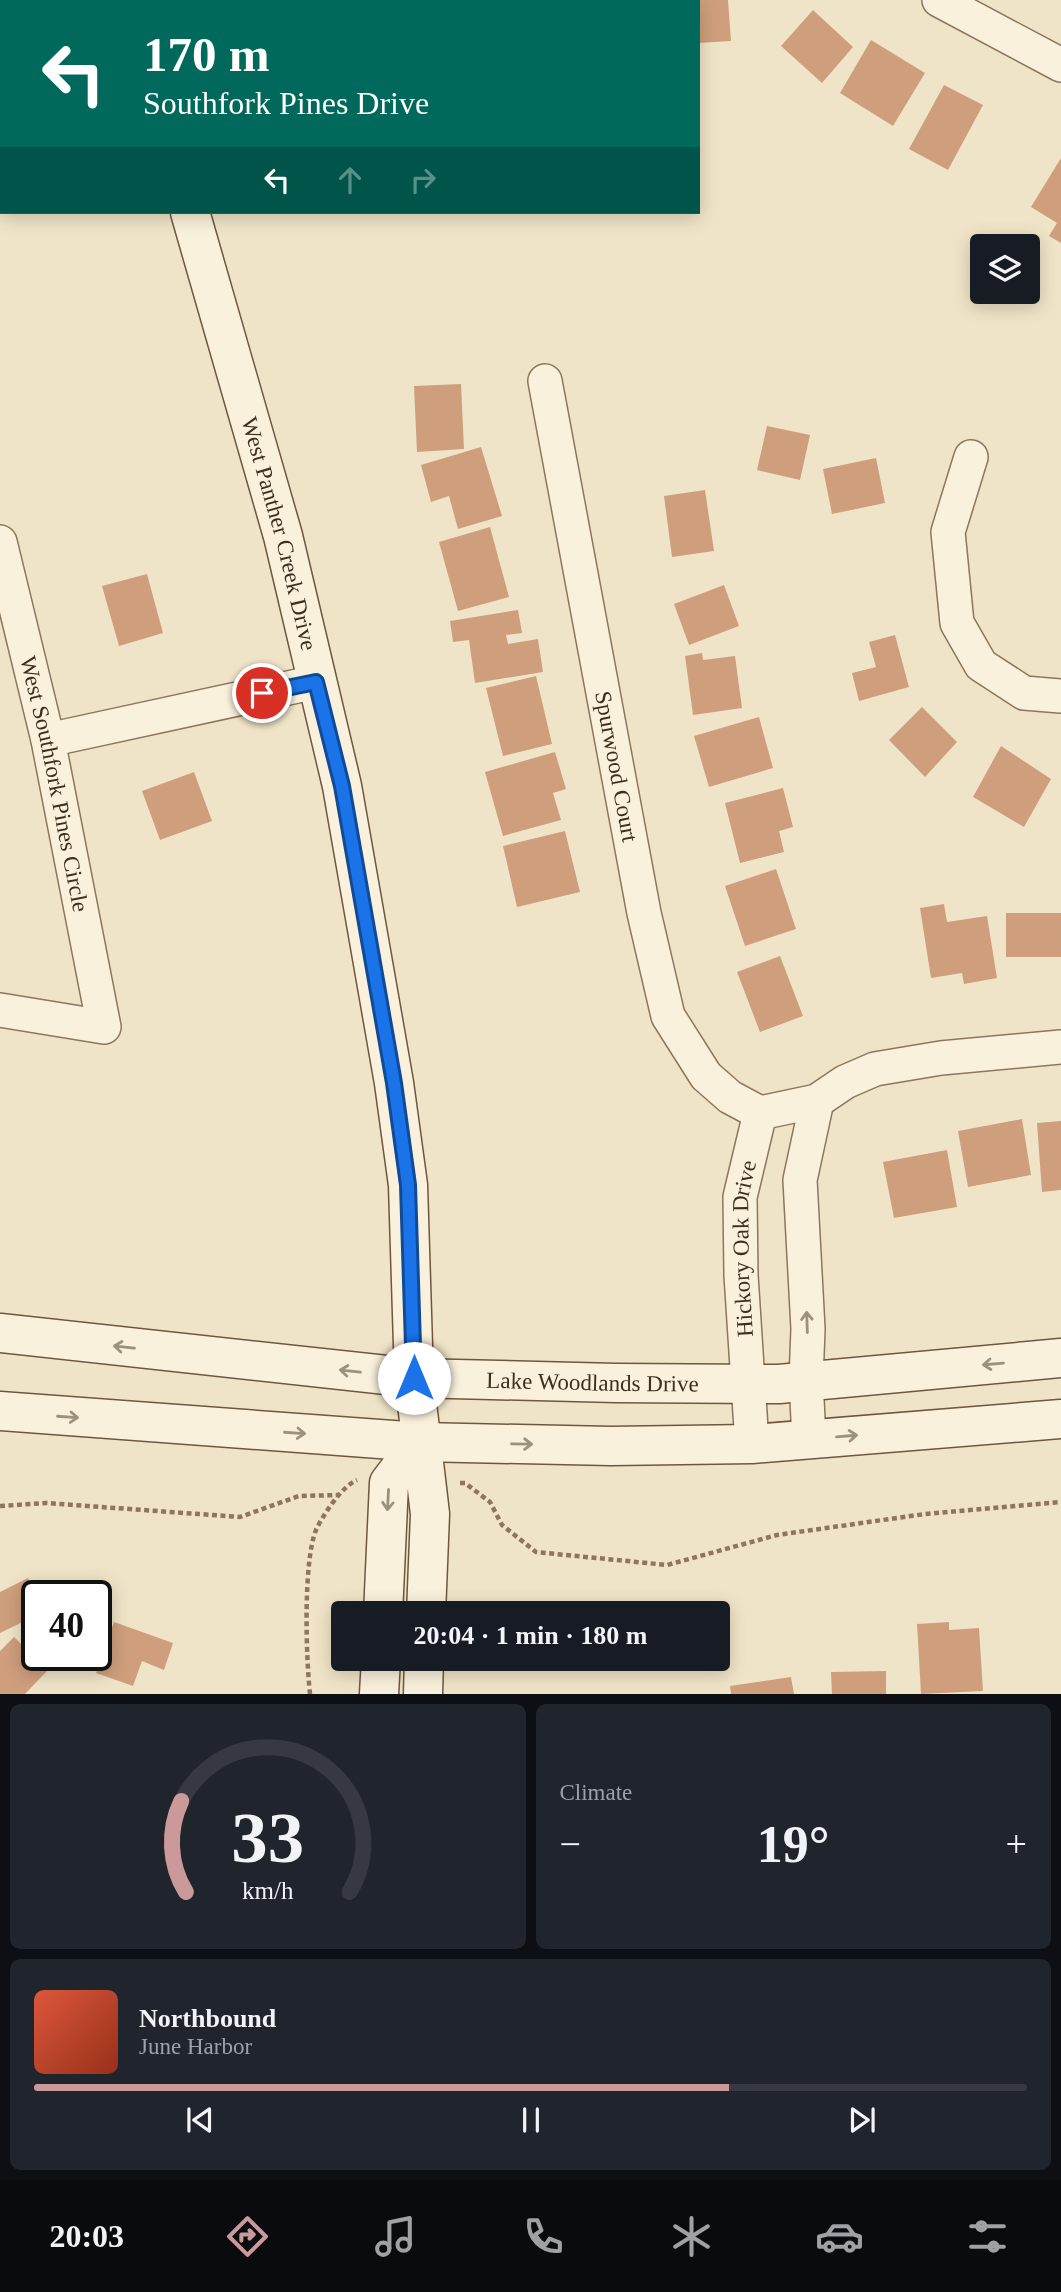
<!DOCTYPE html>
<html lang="en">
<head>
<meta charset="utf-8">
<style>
  body { margin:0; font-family:Georgia,serif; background:#20242c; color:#f1f3f6; height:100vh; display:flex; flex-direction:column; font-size:26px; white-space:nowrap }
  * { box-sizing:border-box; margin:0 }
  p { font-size:23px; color:#9ea1a6 }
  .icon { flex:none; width:38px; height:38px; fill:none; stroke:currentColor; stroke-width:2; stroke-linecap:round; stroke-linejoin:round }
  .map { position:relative; height:1694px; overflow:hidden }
  .sheet { display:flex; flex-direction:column; gap:10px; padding:10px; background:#0d0f14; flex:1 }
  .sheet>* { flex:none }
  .top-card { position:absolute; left:0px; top:0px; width:700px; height:214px; box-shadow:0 4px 18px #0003; background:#00695c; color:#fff; overflow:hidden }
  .fabs { position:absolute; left:970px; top:234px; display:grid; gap:14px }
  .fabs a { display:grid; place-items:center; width:70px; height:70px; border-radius:7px; background:#171b24; box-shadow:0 4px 18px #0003; font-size:35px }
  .speed { position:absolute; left:21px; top:1580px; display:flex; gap:14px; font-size:35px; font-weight:700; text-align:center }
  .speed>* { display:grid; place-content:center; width:91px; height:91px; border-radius:50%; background:#171b24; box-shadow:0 4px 18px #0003; line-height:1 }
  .speed .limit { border:4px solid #111; border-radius:10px; background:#fff; color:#111 }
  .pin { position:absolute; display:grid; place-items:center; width:60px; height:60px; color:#fff; margin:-30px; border:4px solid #fff; border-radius:50%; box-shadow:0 2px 7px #0007 }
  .me { position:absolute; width:77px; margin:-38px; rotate:0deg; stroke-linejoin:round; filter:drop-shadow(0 0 5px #0008) }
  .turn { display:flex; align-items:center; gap:24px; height:147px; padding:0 28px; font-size:32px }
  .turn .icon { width:91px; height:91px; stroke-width:2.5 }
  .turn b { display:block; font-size:49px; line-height:60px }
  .lanes { display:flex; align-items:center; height:66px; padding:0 28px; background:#0003; justify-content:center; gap:35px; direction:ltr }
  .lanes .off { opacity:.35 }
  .big { font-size:52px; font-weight:700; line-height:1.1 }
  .sheet .widget { flex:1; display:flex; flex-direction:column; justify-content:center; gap:10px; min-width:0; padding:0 24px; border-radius:10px; background:#20242c }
  .sheet .dial { align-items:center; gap:0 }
  .dial svg { height:182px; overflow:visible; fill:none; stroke:#363941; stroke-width:7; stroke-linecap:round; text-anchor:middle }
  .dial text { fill:#f1f3f6; stroke:none }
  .song { display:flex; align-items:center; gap:21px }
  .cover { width:84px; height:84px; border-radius:10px; background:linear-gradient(135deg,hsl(10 70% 55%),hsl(10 70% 35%)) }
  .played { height:7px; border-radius:4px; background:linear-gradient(90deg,#cc999b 70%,#363941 70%) }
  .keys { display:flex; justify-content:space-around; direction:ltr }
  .heat { display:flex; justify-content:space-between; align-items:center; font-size:38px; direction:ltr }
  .sheet .tiles { flex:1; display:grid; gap:10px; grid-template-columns:1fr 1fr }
  .widget:last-child { grid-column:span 2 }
  .trip { position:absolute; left:331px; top:1601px; width:399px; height:70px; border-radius:7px; background:#171b24; box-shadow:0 4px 18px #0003; font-weight:700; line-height:70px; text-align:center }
  .tab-bar { display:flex; height:112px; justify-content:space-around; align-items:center; background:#090b0e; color:#9ea1a6 }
  .tab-bar .icon { width:49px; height:49px }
  .tab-bar .active { color:#cc999b }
  .tab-bar b { font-size:32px; color:#f1f3f6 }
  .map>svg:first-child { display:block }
</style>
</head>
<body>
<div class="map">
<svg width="1061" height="1694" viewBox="0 0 1061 1694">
  <rect width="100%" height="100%" fill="#f0e4c8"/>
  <path fill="#cf9f7d" d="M698,0H728L731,41L698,43Z
    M813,10L853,47L822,83L781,46Z
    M871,40L925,73L893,126L840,93Z
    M944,85L983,105L948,170L909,149Z
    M1061,158V243L1049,236L1057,223L1031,207Z
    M461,384L464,449L417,452L414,386Z
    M767,426L810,435L800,480L757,470Z
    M481,447L502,516L458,529L449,496L431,502L421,465Z
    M876,458L885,503L832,514L823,469Z
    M705,490L714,551L672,557L664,496Z
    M490,527L509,597L458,611L439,542Z
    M147,574L163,633L119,646L102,586Z
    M724,585L739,626L689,645L674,604Z
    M518,610L522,633L506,635L508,644L538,639L543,672L475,683L469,640L453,642L450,621Z
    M895,635L909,687L859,701L852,673L876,667L869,642Z
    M702,653L703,660L735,656L742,708L693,715L685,656Z
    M536,676L552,744L503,756L486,688Z
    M922,707L957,742L925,777L889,740Z
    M759,717L773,768L709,787L694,736Z
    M1001,746L1051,779L1024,827L973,797Z
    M555,752L566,789L553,793L561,820L503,836L485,772Z
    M194,772L212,821L160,840L142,791Z
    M783,788L793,827L779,831L784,852L740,863L725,803Z
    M565,831L580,892L517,907L503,846Z
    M776,869L796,929L745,946L725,886Z
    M944,904L947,922L987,916L997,978L964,984L962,973L931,978L920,908Z
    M1006,913H1061V957H1006Z
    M780,956L803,1016L760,1032L737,972Z
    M1022,1119L1031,1175L968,1187L958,1131Z
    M1061,1121V1190L1042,1192L1037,1123Z
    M947,1150L957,1207L894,1218L883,1162Z
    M28,1578L37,1596V1615L0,1633V1592Z
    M114,1622L173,1643L164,1670L142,1661L133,1686L96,1673Z
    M949,1622V1630L979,1628L983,1691L921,1694L917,1624Z
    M14,1637L48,1670L25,1694H0V1651Z
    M886,1671V1694H832L831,1672Z
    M791,1677L794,1694H731L730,1686Z"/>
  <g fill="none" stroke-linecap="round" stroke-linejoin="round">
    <defs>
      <g id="street">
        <path d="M939,0L1061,65"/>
        <path d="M429,2L432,0"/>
        <path id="s1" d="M545,381L644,913L668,1016L706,1076L730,1097L760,1113"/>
        <path d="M971,457L948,532L957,623L981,665L1024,693L1061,696"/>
        <path id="s2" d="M0,542L48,740L104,1027L0,1010"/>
        <path d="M48,740L316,682"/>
        <path d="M760,1113L817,1101L845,1082L875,1069L941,1058L1061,1047"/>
        <path d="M809,1439L806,1380L808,1329L800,1180L817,1101"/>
        <path id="s3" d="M752,1444L741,1275L740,1197L760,1113"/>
      </g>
      <g id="secondary">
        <path d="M121,0V2"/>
        <path id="s4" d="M190,212L283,536L342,786L394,1083L408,1185L414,1378L430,1514L426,1614"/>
        <path id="s5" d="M0,1333L414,1378L616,1383L779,1384L1061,1358"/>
        <path d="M0,1411L420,1442L611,1446L752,1444L1061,1419"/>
        <path d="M383,1614L389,1483L420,1442"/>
        <path d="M379,1694L381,1659"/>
        <path d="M423,1694L424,1659"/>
      </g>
    </defs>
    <use href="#street" stroke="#8d765c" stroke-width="36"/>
    <use href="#secondary" stroke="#6f573f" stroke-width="41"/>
    <path stroke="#8d765c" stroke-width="4.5" stroke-dasharray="5 3.5" stroke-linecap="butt" d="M460,1483H465L490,1502L502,1525L536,1552L667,1565L777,1535L925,1514L1061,1502
      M0,1506L46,1503L240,1517L299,1496L339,1495
      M310,1694C306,1658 303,1562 316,1530C323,1515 342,1486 357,1480"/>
    <use href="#street" stroke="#faf1dc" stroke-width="33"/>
    <use href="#secondary" stroke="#faf1dc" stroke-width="38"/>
  </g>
  <defs><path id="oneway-shaft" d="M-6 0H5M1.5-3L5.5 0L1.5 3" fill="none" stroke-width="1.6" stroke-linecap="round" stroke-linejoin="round" transform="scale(1.75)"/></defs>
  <g stroke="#9c907e">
    <use href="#oneway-shaft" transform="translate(807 1322) rotate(-92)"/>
    <use href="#oneway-shaft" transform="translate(124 1347) rotate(-174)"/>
    <use href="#oneway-shaft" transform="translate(993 1364) rotate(175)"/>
    <use href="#oneway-shaft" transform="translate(350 1371) rotate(-174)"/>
    <use href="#oneway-shaft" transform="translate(68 1417) rotate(4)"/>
    <use href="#oneway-shaft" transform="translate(295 1433) rotate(4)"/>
    <use href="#oneway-shaft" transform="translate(847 1436) rotate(-5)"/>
    <use href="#oneway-shaft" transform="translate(522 1444) rotate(1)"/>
    <use href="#oneway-shaft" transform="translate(388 1500) rotate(93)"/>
  </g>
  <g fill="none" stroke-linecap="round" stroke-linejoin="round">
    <defs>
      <path id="route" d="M262,693L316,682L342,786L394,1083L408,1185L414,1378"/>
    </defs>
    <use href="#route" stroke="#114b97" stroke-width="18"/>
    <use href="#route" stroke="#1a73e8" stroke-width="12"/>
  </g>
  <g text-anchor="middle" stroke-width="7" stroke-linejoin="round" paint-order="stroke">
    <g font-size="23" fill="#3d2e20" stroke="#f7eed8">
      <text dy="8" stroke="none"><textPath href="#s4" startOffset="334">West Panther Creek Drive</textPath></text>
      <text dy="8" stroke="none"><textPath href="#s1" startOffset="392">Spurwood Court</textPath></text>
      <text dy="8" stroke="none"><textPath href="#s2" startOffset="248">West Southfork Pines Circle</textPath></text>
      <text dy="8" stroke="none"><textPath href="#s3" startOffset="196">Hickory Oak Drive</textPath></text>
      <text dy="8" stroke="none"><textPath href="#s5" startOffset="595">Lake Woodlands Drive</textPath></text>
    </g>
  </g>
</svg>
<div class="fabs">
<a><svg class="icon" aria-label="layers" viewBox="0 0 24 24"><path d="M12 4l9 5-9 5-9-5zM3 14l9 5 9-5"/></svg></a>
</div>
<div class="speed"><div class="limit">40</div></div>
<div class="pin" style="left:262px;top:693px;background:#d93025"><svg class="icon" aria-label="arrive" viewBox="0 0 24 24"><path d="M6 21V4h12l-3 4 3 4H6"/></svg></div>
<svg class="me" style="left:414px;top:1378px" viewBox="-20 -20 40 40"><circle r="19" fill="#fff"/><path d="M0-13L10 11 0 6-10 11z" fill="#1a73e8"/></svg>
<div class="trip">20:04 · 1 min · 180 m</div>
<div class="top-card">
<div class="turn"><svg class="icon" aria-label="left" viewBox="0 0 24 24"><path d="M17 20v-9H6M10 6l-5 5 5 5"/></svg><div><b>170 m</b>Southfork Pines Drive</div></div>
<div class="lanes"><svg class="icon" aria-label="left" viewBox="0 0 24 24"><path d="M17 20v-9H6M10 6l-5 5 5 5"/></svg><svg class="icon off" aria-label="ahead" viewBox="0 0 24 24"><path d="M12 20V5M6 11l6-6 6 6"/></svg><svg class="icon off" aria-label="right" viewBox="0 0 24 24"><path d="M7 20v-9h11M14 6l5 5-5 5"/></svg></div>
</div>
</div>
<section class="sheet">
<div class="tiles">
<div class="widget dial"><svg viewBox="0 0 100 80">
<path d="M14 69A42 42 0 1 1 86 69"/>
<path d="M14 69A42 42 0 0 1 12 29" stroke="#cc999b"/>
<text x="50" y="56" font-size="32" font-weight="700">33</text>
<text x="50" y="72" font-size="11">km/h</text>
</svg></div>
<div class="widget"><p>Climate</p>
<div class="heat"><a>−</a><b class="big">19°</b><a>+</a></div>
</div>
<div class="widget">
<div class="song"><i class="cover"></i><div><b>Northbound</b><p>June Harbor</p></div></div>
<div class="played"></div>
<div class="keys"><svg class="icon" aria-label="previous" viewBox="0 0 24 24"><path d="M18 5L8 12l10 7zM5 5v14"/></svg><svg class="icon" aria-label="pause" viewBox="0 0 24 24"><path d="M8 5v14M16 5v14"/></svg><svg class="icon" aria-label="next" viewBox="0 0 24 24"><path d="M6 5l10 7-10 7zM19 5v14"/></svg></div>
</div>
</div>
</section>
<nav class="tab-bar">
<b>20:03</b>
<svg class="icon active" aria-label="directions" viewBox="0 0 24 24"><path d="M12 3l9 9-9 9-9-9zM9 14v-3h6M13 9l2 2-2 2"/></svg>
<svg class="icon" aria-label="music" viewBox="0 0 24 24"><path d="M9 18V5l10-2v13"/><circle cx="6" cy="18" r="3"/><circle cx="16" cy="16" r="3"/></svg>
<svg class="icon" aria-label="phone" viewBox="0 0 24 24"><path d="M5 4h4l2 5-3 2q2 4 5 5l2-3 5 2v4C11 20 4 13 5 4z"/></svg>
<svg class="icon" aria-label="climate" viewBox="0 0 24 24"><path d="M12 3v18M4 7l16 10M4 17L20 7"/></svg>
<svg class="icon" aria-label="car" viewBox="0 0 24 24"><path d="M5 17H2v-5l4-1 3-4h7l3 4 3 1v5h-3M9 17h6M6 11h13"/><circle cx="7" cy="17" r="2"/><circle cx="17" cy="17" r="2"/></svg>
<svg class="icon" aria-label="filters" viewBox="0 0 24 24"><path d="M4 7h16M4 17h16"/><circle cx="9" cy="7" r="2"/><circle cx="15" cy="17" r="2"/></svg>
</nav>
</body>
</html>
